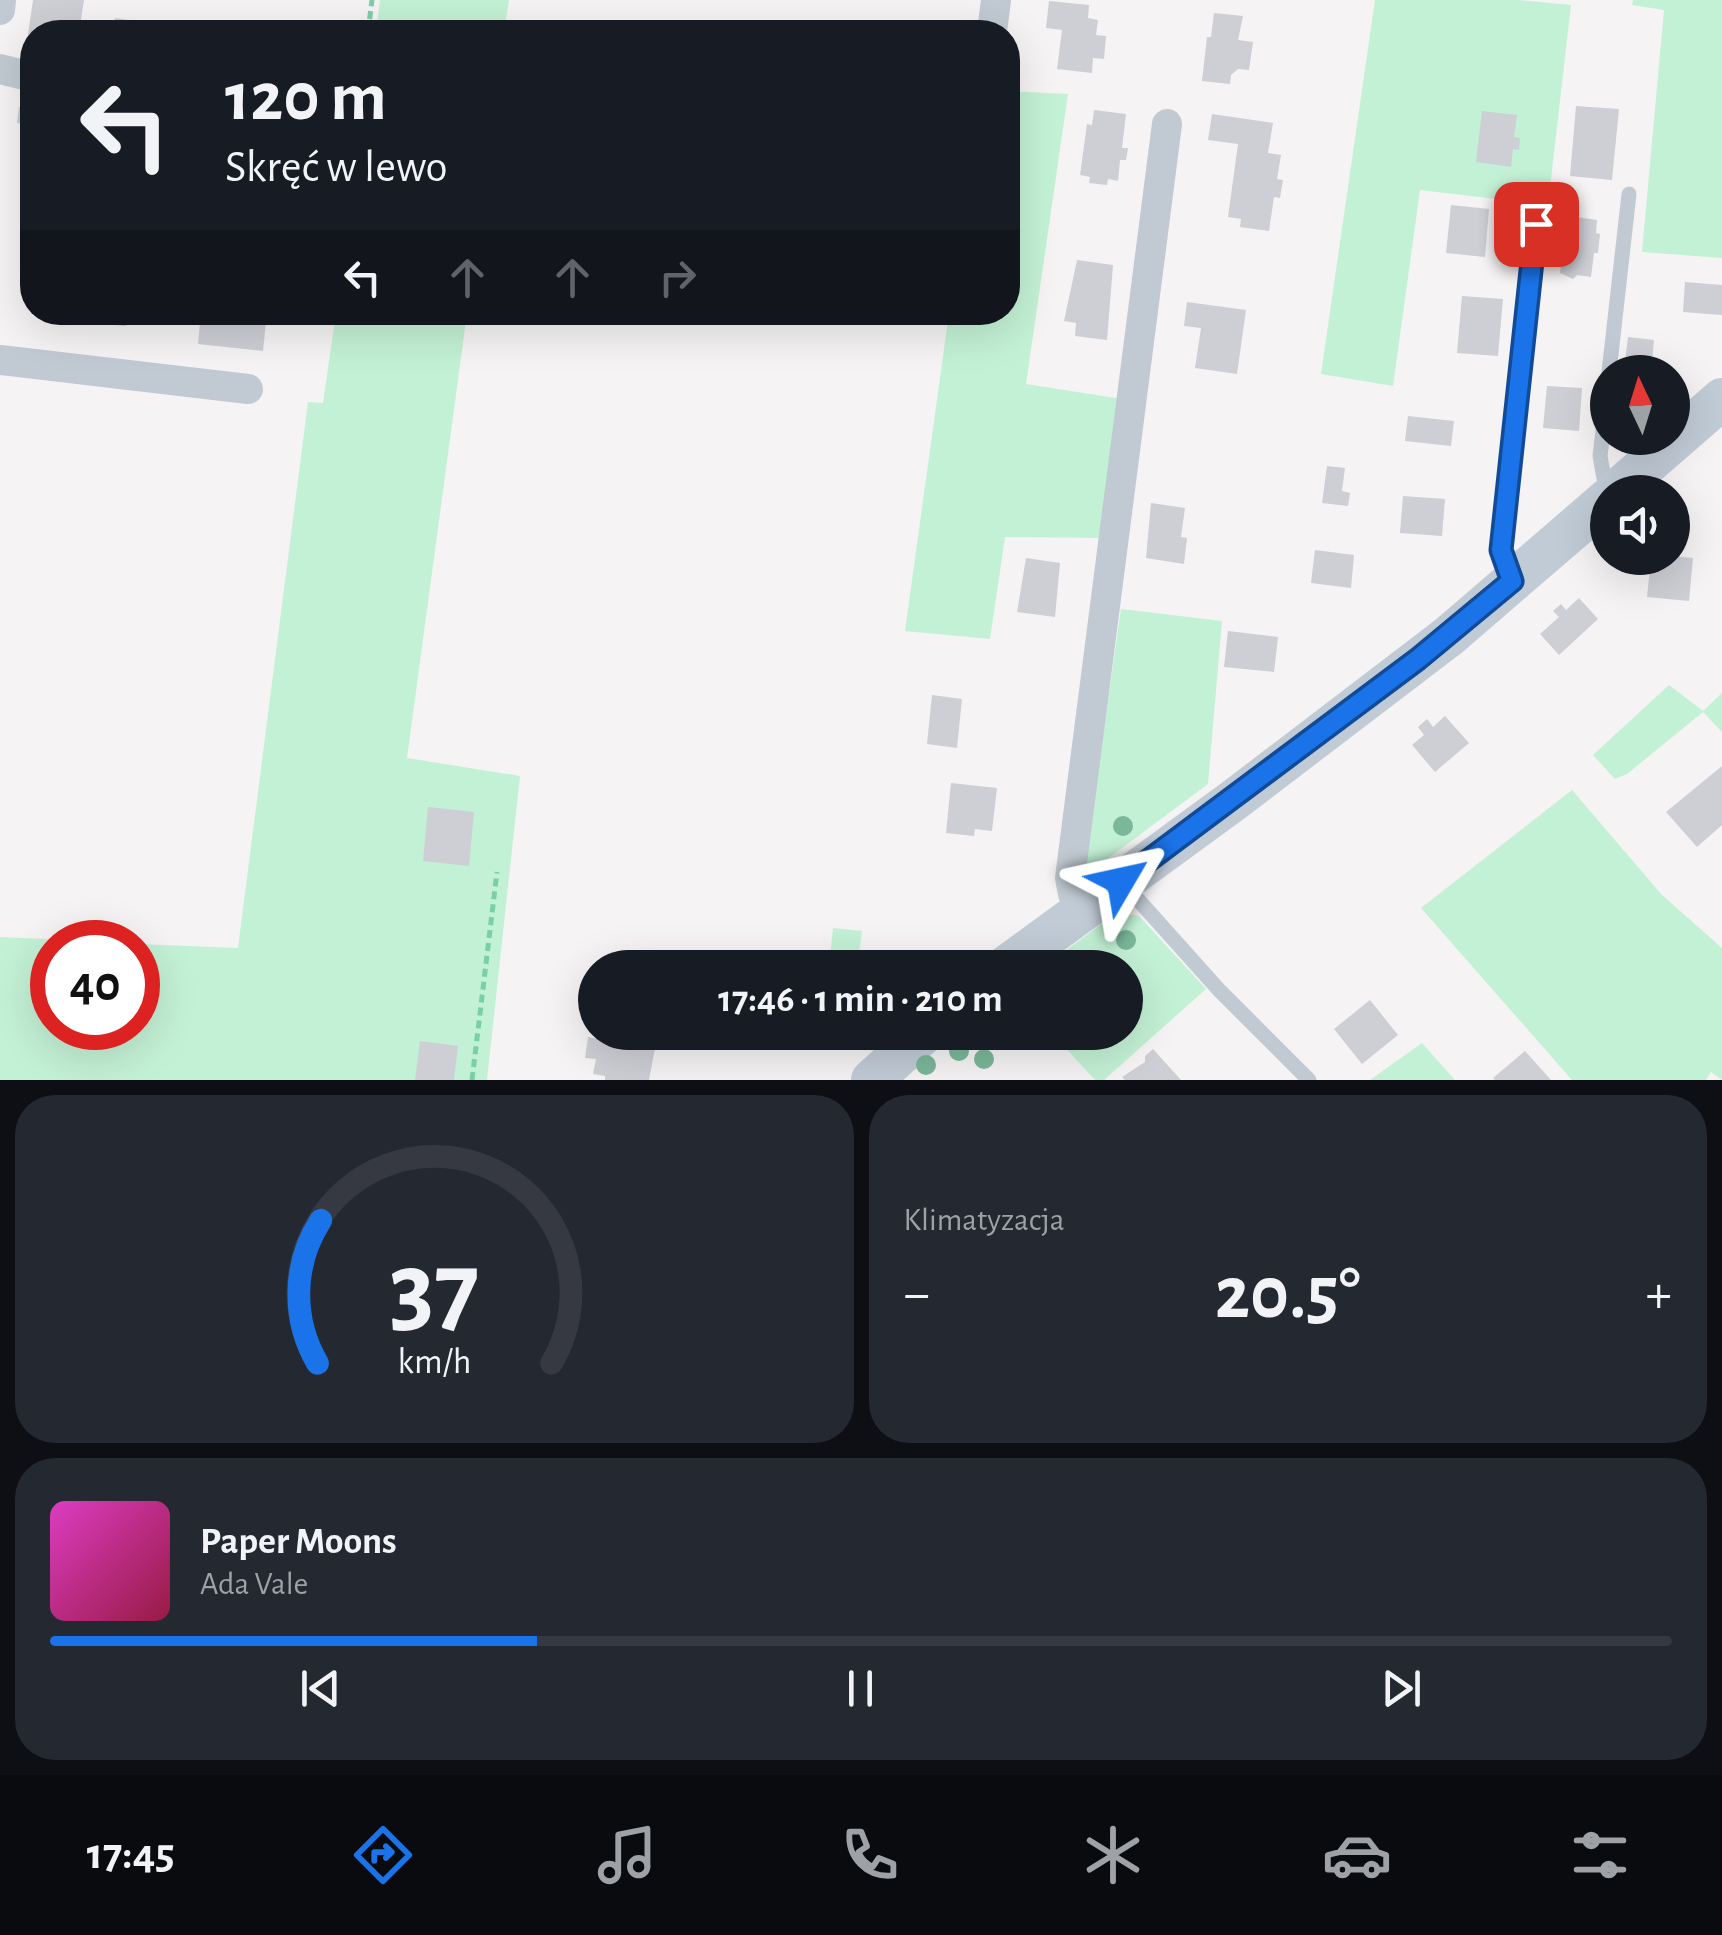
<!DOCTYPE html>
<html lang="pl">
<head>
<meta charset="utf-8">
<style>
  body { margin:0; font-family:"Alegreya Sans",sans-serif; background:#242831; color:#f1f3f6; height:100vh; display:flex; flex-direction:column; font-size:38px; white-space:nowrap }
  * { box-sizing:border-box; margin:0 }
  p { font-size:32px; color:#9ea1a6 }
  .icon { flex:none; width:55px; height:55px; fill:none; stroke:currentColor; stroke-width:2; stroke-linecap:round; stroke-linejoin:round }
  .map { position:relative; height:1080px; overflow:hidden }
  .drawer { display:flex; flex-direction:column; gap:15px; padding:15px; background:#0d0f14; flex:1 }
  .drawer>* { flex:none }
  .top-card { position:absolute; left:20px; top:20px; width:1000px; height:305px; border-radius:40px; box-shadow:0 10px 40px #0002; background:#171b24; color:#f1f3f6; overflow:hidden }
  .needle { width:65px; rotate:356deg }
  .tools { position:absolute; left:1590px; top:355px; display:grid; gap:20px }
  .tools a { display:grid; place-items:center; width:100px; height:100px; border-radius:50%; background:#171b24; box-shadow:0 10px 40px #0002; font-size:50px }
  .speed { position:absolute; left:30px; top:920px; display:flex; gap:20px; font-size:50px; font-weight:700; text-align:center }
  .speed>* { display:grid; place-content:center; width:130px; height:130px; border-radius:50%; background:#171b24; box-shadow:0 10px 40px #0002; line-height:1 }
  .speed .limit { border:15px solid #d22; background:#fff; color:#111 }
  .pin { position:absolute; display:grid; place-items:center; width:85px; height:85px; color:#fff; margin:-42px; border-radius:20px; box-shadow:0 5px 15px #0006 }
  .me { position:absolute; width:110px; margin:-55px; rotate:54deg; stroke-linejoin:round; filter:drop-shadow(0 0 8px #0008) }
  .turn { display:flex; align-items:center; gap:35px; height:210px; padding:0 40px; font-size:45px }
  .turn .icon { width:130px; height:130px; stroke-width:2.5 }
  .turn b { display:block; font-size:70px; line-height:85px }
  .lanes { display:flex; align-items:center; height:95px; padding:0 40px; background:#0003; justify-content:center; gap:50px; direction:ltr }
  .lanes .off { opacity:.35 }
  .big { font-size:75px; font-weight:700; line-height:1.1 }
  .drawer .widget { flex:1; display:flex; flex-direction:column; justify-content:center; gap:15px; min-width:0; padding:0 35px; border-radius:40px; background:#242831 }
  .drawer .dial { align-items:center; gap:0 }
  .dial svg { height:260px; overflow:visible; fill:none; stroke:#363941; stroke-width:7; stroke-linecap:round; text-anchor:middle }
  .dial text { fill:#f1f3f6; stroke:none }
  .song { display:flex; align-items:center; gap:30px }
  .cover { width:120px; height:120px; border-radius:15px; background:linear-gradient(135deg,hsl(310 70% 55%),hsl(340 70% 35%)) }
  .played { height:10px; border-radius:5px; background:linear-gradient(90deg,#1a73e8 30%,#363941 30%) }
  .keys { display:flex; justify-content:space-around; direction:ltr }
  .heat { display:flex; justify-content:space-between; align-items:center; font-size:55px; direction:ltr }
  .drawer .tiles { flex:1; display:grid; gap:15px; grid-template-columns:1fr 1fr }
  .widget:last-child { grid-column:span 2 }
  .trip { position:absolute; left:578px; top:950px; width:565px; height:100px; border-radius:50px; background:#171b24; box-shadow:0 10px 40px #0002; font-weight:700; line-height:100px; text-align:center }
  .menu { display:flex; height:160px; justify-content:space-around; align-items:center; background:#090b0e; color:#9ea1a6 }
  .menu .icon { width:70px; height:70px }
  .menu .active { color:#1a73e8 }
  .menu b { font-size:45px; color:#f1f3f6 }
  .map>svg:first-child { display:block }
</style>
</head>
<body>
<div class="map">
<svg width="1722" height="1080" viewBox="0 0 1722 1080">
  <rect width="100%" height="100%" fill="#f5f3f3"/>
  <path fill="#c3f1d5" d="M380,0H509L504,32H376Z
    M1375,0H1518L1571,5L1548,205L1420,190L1393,386L1321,374Z
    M1633,0H1722V258L1642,252L1664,10L1632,5Z
    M1008,91L1068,94L1026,384L1122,399L1103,538L1005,537L990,639L905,631L949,313L1008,312Z
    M336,313H467L407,758L520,776L487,1080H0V937L116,942H52V1028H138V944L238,948L308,402L323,403Z
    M1121,609L1222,621L1208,784L1083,877Z
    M1669,685L1703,711L1722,693V732L1703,712L1627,774L1615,779L1593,755Z
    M1572,790L1662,895L1722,948V1080L1711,1072L1706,1080H1572L1421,908Z
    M1117,912L1139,916L1206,989L1104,1080H1095L1052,1033L1125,1032V968L1044,967Z
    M833,928L862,931L857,967H829Z
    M1422,1043L1455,1080H1370Z"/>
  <path fill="#cdcfd5" d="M33,0H84L79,32H32V49L26,48Z
    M1049,1L1089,5L1088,18L1098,20L1096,35L1106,36L1104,59L1093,58L1092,73L1057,69L1062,30L1046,28Z
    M1214,13L1243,16L1238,40L1253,42L1249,70L1238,69L1231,75L1230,84L1202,81L1207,37H1211Z
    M115,18L165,25L164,32H113Z
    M1576,106L1619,109L1612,180L1570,176Z
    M19,107L32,109V135L23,133L24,124L17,123Z
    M1094,110L1126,114L1122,148H1128L1126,160H1120L1118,181L1108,179L1107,185L1089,183L1090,177L1080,175L1087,124L1092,125Z
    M1482,111L1517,115L1514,137L1520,138L1519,150L1513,149L1511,167L1476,162Z
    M1212,114L1273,123L1268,153L1281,155L1277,179L1283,180L1280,198L1274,197L1269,231L1240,227L1241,219L1228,217L1238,144L1208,140Z
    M27,165L32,166V189L24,188Z
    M1451,205L1489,209L1485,257L1446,253Z
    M1570,216L1597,220L1596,233L1600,234L1598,253H1594L1591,277L1577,275L1573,279L1560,273L1564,230H1569Z
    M1077,260L1113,265L1107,340L1075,336L1076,323L1064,321Z
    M1685,282L1722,285V315L1683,312Z
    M1462,296L1503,299L1498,356L1457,353Z
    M1187,302L1246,310L1237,374L1195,368L1201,328L1184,326Z
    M95,312H127L126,326L94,323Z
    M201,312H267L263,351L198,344Z
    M1628,337L1654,340L1651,372L1624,370Z
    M1547,386L1582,388L1579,431L1543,428Z
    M1408,416L1454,421L1451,446L1405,441Z
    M1327,466L1345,468L1342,491L1350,493L1348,506L1322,503Z
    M1403,496L1445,499L1442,536L1400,533Z
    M1151,503L1185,508L1181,537L1187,538L1184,564L1146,558Z
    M1315,550L1354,555L1351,588L1311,583Z
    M1672,556L1693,558L1689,601L1647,597L1651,558Z
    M1026,558L1060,563L1055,617L1017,612Z
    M1579,598L1598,619L1559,655L1540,634L1559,617L1553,611L1561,604L1566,610Z
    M1228,631L1278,637L1274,672L1224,667Z
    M932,695L962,699L957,748L927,744Z
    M1445,716L1469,743L1435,772L1412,745L1424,735L1418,727L1427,719L1433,727Z
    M1722,766V825L1697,847L1666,812Z
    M951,783L997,788L992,831L975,829L974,836L946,833Z
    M428,807L474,812L469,866L423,861Z
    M1370,1000L1398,1035L1362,1064L1334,1029Z
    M709,1032H740L739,1040Z
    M614,1034L634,1038L638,1045L655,1048L649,1080H605V1076L593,1074L596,1059L585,1058L588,1037L609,1041Z
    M420,1041L458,1046L454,1080H415Z
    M1153,1049L1181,1080H1125L1122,1077L1145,1062V1056Z
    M1525,1051L1551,1080H1495L1493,1078Z"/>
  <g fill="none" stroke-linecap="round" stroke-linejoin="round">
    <path stroke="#7ad0a6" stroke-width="5" stroke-dasharray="8 5" stroke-linecap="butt" d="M368,32L372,0
      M472,1080L497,872"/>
    <path stroke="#c1cad2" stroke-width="15" d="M1609,372L1629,194
      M1606,490L1600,456L1608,388
      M1511,578L1501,550L1536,223
      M1124,884L1219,990L1309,1080"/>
    <path stroke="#c1cad2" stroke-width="30" d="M0,10L1,0
      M992,32L996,0
      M0,69L32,77
      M0,360L248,389
      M1082,909L1073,894L1070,878L1167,124"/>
    <path stroke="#c1cbd6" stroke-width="42" d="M1615,492L1722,399
      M1004,968L1234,800L1449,636L1608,499
      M872,1080L925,1032"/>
  </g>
  <g fill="#7bb799">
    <circle cx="1123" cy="826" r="10"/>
    <circle cx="1126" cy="940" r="10"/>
    <circle cx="959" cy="1051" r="10"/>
    <circle cx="984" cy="1059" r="10"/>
    <circle cx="926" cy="1065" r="10"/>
  </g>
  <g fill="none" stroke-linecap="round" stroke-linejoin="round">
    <defs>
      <path id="route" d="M1121,881L1418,659L1512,581L1501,550L1536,224"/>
    </defs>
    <use href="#route" stroke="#114b97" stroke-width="25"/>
    <use href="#route" stroke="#1a73e8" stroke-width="18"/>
  </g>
</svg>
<div class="tools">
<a><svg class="needle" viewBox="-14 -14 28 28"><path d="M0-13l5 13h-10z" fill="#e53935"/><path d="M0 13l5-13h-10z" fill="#9ea1a6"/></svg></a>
<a><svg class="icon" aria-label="sound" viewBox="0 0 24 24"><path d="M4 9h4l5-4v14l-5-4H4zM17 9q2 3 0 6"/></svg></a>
</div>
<div class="speed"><div class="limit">40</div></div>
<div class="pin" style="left:1536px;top:224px;background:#d93025"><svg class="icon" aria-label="arrive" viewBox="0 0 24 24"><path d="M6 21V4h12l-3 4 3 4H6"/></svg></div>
<svg class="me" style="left:1121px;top:881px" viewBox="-20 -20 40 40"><path d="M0-17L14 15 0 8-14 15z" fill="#1a73e8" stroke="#fff" stroke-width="4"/></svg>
<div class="trip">17:46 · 1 min · 210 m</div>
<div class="top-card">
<div class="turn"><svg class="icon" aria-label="left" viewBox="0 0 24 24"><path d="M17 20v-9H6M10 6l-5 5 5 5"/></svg><div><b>120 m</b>Skręć w lewo</div></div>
<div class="lanes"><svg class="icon" aria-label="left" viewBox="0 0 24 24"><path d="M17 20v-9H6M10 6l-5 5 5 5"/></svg><svg class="icon off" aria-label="ahead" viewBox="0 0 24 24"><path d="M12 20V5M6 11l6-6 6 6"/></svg><svg class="icon off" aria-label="ahead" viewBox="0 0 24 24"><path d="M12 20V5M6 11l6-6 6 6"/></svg><svg class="icon off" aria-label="right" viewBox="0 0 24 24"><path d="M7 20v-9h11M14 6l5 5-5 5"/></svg></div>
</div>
</div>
<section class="drawer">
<div class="tiles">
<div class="widget dial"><svg viewBox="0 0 100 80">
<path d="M14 69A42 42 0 1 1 86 69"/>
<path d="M14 69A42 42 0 0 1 15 25" stroke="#1a73e8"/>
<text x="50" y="56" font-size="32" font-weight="700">37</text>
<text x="50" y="72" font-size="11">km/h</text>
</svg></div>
<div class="widget"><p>Klimatyzacja</p>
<div class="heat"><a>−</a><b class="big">20.5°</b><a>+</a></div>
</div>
<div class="widget">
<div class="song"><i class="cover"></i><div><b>Paper Moons</b><p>Ada Vale</p></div></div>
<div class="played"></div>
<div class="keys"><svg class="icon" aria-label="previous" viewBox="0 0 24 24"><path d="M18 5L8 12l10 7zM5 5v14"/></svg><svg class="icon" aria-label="pause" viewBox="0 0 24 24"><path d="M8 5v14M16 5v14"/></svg><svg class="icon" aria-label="next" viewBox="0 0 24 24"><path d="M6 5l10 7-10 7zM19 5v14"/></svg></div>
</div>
</div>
</section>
<nav class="menu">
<b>17:45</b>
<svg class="icon active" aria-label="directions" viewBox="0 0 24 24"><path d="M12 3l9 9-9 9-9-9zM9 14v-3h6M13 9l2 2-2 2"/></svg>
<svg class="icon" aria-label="music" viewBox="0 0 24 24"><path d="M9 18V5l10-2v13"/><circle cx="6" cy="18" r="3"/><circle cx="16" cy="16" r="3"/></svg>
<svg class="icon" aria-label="phone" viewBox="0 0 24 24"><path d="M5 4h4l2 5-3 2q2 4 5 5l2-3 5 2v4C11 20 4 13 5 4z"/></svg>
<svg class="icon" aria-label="climate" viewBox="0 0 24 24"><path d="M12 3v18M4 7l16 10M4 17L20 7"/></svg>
<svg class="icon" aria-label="car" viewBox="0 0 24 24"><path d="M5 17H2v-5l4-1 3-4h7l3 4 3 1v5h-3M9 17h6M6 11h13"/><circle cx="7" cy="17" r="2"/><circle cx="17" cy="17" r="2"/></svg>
<svg class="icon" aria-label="filters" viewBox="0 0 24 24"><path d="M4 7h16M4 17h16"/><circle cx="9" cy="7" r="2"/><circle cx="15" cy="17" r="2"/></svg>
</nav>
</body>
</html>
